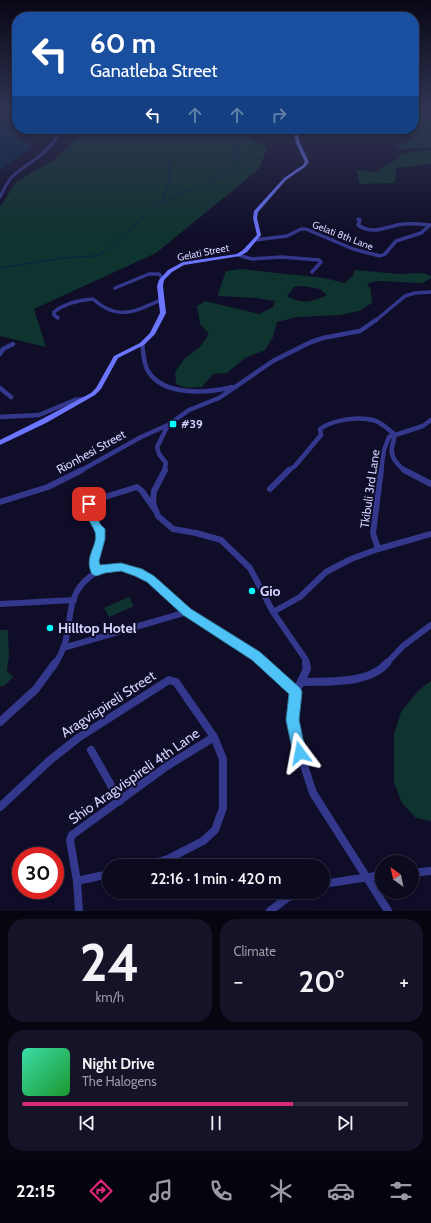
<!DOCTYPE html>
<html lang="en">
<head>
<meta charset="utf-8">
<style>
  body { margin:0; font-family:Cabin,sans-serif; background:#141327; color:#f1f3f6; height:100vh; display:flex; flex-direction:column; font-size:15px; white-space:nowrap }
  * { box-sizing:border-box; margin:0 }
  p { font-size:13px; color:#9a9aa4 }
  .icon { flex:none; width:22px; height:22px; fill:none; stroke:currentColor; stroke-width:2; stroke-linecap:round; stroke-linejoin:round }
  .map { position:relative; height:911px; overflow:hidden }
  .panel { display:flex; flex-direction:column; gap:8px; padding:8px; background:#060610; flex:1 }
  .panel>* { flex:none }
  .top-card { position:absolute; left:12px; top:12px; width:407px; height:122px; border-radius:16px; box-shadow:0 2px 6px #0003,0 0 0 1px #2b2b3c; background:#1a4fa0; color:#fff; overflow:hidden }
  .needle { width:26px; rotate:327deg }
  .tools { position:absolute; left:375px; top:855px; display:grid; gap:8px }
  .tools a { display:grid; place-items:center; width:44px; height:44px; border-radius:50%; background:#0b0a1e; box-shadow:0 2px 6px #0003,0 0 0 1px #2b2b3c; font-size:20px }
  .speed { position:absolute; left:12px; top:847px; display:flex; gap:8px; font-size:20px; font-weight:700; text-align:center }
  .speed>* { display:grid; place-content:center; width:52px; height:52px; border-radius:50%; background:#0b0a1e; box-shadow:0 2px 6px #0003,0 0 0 1px #2b2b3c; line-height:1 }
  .speed .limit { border:6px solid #d22; background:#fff; color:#111 }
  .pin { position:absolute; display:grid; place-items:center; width:34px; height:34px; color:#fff; margin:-17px; border-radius:8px; box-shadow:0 2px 6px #0006 }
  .me { position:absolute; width:44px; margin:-22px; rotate:347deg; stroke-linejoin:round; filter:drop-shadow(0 0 3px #0008) }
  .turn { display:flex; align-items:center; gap:14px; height:84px; padding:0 12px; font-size:18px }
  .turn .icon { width:52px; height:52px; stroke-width:2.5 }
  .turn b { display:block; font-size:28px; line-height:34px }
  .lanes { display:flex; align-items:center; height:38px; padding:0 12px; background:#0003; justify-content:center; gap:20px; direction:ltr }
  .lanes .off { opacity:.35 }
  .big { font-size:30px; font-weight:600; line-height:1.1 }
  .panel .card { flex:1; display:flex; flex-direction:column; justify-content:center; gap:6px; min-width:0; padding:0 14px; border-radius:16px; background:#141327 }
  .panel .dial { align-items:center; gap:0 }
  .dial b { font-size:52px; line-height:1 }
  .song { display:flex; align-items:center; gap:12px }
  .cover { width:48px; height:48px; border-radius:6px; background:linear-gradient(135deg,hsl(160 70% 55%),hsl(130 70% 35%)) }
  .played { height:4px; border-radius:2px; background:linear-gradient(90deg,#db2777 70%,#2b2b3c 70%) }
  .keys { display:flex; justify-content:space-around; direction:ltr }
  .heat { display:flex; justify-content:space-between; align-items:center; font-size:22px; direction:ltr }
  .panel .tiles { flex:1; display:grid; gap:8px; grid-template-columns:1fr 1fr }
  .card:last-child { grid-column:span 2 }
  .trip { position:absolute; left:102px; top:859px; width:228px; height:40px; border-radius:20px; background:#0b0a1e; box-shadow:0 2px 6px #0003,0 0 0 1px #2b2b3c; font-weight:600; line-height:40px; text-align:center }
  .tab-bar { display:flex; height:64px; justify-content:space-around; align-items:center; background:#04040c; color:#9a9aa4 }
  .tab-bar .icon { width:28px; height:28px }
  .tab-bar .current { color:#db2777 }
  .tab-bar b { font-size:18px; color:#f1f3f6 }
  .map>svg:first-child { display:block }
</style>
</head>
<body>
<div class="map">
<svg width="431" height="911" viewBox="0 0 431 911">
  <rect width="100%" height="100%" fill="#0f0d28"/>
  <path fill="#0f332e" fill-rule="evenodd" d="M422,110H431V148L399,149L397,146L414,140L408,130L414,129V113Z
    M80,129H244L239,132L267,148L259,169L156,253L34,309L46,347L0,336V207L16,182L55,159L80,135Z
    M431,150V164L396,168L395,183L360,184L356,170L377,172L381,168L396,160L401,154L415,151Z
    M240,269L325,278L344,283L352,277L355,270L400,274L422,273L431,276V278L423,283L376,281L367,284L371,290L372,303L359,311L340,315L297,317L277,322L273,337L265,350L245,358L227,373L213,374L202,387L187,388L176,384L175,372L185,358L200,347L209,334L200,324L197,306L205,301L259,314L273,307L275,301L257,298L219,296L218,294L226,271ZM303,286L320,289L327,295C312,302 302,305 287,296L294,287Z
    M129,597L134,606L109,617L104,608Z
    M0,630H8L9,656L7,671L13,677L4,686H0Z
    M431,681V821L416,818L402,803L394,782V734L401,712L419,690Z"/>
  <path fill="#042449" d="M0,110H3L16,137L29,144L31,148L0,170Z"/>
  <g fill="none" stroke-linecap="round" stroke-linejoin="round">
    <path stroke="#042449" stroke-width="1" d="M51,129L52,131
      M82,130L92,129
      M13,132L31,129
      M163,203L169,179V157
      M0,268L63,258L94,256L103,253L152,210L171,198L236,170L238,143"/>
    <path stroke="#33388c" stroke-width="3" d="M0,197C4,190 7,181 13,176C25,165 54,150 57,134L65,129"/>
    <path stroke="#33388c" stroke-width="3.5" d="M358,219L360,220L358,225C373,236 387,226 403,224C412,223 422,224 431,225
      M255,240L287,236L301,229H306L353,249L380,256L385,254L396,241L421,233L430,225
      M238,255L252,259L282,257L319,260L321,262L312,272
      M115,288L149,274H159L163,279
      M58,318L54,315V312C64,304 80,300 93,299C117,321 134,312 161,300
      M375,321L405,296L415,293L431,292"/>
    <path stroke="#33388c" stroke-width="4.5" d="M142,344C144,353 143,363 148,371C164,397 208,393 232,387
      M0,354L3,349L13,344
      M0,388L11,397
      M0,417L39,415L75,400L84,399
      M394,434C395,439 393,442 392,447C390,457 398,466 406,471
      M80,471L141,437L168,425
      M164,471L166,463L159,454L157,447L168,425L189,410L219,398L273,361L311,342L323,338L360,331L376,320
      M288,471L295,466L321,435L320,429C332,420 358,416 373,420C381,422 388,429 394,434
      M381,471L384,450L389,437L423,426L431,420"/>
    <path stroke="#33388c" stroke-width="6" d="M165,470L154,491L153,503L158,516L173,529L196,533L221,540L250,568L273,612L306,660V664
      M404,470L431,484
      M270,489L289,470
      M0,502L48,487L82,470
      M378,549L373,533L381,470
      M96,571L93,561L100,539V529L92,518L89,504L92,501L137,487L142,491L155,510
      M0,604L74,600
      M273,612L300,597L326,572L351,559L378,549L431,534
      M63,648L187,612
      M55,664C59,658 63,650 65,643C71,622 68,599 83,583C92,573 103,568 115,567C150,566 169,600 195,618C218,634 244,646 266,664
      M386,664L403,646L431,625"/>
    <path stroke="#33388c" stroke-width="8" d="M264,663L296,692
      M306,663L307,669L296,692L292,720L300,753L313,793L388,911
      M301,682C327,681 368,685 387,663
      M0,722L36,689L55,663
      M91,750L120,801
      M0,807L49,761L78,738L169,680L176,682L214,737L223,759V808L215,830L203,841L168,859L144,866
      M412,873L431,871
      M77,881L109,874
      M323,884L382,875
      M79,911L77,881L70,840L72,835L167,766L214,737
      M270,911L287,898L301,892"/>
    <path fill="#6b75ff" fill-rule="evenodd" d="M293,129H297L300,143L309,162L305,167L286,180L258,212L257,218L261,235L247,252L240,256L184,265L172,272L164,280L163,286L166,313L155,334L144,345L118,358L101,389L95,395L46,423L0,445V440L42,419L91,393L96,388L114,356L140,343L150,333L160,313L157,286L159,280L168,270L183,262L237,254L243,250L257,235L253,218L254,211L284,178L303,165L305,162L296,143Z"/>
  </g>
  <linearGradient id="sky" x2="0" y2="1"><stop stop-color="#080716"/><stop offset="0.46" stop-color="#313553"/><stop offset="1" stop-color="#313553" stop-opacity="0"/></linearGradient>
  <rect width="431" height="238" fill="url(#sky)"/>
  <path fill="#4fc3f7" stroke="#337fa1" d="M89,500L92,501L100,524L105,529V539L99,561L100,565L121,563L142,569L154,576L191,609L260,652L300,688L302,692L299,720L306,753L304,757L300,759L295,757L293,753L286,720L289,694L252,660L183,615L147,582L135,576L121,571L105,573L96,576L92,574C83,556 99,546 95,532C92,523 80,511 85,501Z"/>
  <g fill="#00fdff" stroke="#0f0d28" stroke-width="1.5">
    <rect x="169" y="420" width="8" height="8" rx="2"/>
    <circle cx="252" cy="591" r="4"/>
    <circle cx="50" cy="628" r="4"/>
  </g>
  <g text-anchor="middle" stroke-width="4" stroke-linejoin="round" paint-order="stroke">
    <g font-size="10" fill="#d5d4ff" stroke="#0f0d28">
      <text transform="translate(343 235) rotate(21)" y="4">Gelati 8th Lane</text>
      <text transform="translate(203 252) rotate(-11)" y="4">Gelati Street</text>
    </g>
    <g font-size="12" font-weight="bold" fill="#d5d4ff" stroke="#0f0d28" text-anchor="start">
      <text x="181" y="428">#39</text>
    </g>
    <g font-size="12" fill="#d5d4ff" stroke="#0f0d28">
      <text transform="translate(91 452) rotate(-29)" y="4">Rionhesi Street</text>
      <text transform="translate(370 489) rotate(-82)" y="4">Tkibuli 3rd Lane</text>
    </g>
    <g font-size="14" font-weight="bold" fill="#d5d4ff" stroke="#0f0d28" text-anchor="start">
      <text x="260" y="596">Gio</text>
      <text x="58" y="633">Hilltop Hotel</text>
    </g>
    <g font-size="14" fill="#d5d4ff" stroke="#0f0d28">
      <text transform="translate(108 704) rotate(-33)" y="5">Aragvispireli Street</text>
      <text transform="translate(134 776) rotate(-35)" y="5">Shio Aragvispireli 4th Lane</text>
    </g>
  </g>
</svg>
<div class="tools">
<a><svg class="needle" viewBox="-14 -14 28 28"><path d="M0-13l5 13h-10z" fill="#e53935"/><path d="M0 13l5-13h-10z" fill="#9a9aa4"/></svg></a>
</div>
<div class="speed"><div class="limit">30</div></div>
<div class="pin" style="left:89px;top:504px;background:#d93025"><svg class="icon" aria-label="arrive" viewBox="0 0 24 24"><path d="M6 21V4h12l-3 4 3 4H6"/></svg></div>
<svg class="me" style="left:300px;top:753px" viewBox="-20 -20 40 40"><path d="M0-17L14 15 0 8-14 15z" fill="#4fc3f7" stroke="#fff" stroke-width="4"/></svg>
<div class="trip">22:16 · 1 min · 420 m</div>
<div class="top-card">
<div class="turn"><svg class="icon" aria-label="left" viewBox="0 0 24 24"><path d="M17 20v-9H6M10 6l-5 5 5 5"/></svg><div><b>60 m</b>Ganatleba Street</div></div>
<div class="lanes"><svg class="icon" aria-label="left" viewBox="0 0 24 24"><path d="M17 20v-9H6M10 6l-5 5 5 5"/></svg><svg class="icon off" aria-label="ahead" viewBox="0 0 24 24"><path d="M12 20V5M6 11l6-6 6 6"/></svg><svg class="icon off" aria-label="ahead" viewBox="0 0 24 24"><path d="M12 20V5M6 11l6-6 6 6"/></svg><svg class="icon off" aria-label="right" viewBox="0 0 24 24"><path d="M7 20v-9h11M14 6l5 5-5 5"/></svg></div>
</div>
</div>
<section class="panel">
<div class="tiles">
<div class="card dial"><b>24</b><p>km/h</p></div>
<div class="card"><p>Climate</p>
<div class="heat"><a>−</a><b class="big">20°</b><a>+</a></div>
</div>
<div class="card">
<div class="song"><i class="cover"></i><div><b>Night Drive</b><p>The Halogens</p></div></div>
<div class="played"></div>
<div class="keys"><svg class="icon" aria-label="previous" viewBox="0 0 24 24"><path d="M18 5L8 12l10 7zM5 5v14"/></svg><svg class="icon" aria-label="pause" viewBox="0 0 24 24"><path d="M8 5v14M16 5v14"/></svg><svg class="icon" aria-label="next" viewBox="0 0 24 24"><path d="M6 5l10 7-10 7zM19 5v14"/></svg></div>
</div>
</div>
</section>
<nav class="tab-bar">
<b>22:15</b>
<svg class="icon current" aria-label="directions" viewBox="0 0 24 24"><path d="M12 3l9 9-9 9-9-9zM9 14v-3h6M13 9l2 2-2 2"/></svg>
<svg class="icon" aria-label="music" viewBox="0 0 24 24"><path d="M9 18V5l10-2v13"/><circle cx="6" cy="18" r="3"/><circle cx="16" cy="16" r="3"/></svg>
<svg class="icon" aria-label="phone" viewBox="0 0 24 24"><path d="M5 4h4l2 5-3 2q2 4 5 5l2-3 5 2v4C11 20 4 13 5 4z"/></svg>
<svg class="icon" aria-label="climate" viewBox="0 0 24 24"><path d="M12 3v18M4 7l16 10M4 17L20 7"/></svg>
<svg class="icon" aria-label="car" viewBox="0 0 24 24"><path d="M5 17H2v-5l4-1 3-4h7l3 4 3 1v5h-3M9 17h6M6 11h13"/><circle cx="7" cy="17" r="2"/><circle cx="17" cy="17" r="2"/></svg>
<svg class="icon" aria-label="filters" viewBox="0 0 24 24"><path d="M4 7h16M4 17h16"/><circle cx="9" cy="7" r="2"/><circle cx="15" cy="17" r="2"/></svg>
</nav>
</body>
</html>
